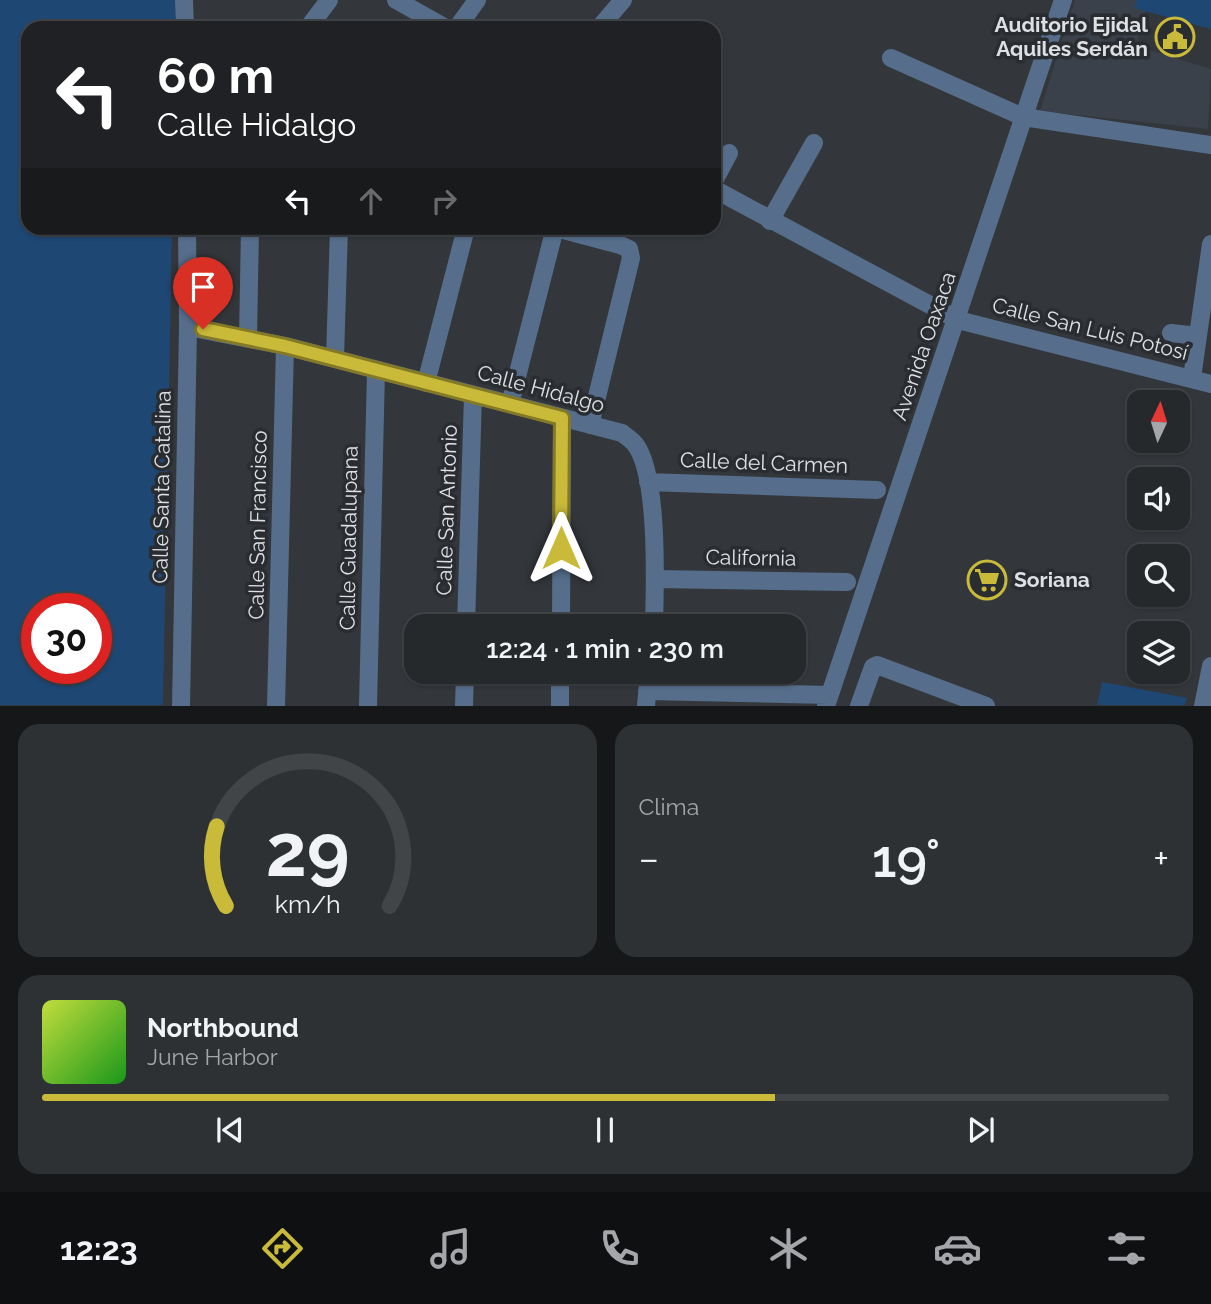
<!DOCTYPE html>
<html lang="es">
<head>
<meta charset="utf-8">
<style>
  body { margin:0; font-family:Raleway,sans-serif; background:#2e3134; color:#f1f3f6; height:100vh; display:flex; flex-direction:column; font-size:26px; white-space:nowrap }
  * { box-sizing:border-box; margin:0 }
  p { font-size:23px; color:#a4a6a9 }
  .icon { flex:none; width:38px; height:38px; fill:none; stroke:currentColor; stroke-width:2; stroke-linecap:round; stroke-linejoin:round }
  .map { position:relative; height:706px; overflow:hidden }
  .drawer { display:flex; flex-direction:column; gap:18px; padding:18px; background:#151718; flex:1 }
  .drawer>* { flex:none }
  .guide { position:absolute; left:21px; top:21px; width:700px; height:214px; border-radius:21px; box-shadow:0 2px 5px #0004,0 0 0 2px #424548; background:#202124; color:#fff; overflow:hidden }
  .needle { width:46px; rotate:4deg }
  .buttons { position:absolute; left:1127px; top:390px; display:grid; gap:14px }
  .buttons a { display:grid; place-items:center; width:63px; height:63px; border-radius:14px; background:#26292c; box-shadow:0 2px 5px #0004,0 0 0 2px #424548; font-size:35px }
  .speed { position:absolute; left:21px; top:593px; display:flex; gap:14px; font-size:35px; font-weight:700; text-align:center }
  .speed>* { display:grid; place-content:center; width:91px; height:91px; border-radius:50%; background:#26292c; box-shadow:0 2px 5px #0004,0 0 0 2px #424548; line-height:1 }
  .speed .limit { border:10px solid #d22; background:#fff; color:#111 }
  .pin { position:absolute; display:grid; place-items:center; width:60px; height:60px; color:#fff; margin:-72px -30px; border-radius:50% 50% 50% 0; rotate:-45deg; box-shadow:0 0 7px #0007 }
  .pin .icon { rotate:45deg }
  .me { position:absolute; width:77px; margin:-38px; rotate:0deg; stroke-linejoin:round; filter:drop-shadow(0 0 5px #0008) }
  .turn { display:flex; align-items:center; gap:24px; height:147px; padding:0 21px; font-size:32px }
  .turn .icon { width:91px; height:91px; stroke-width:2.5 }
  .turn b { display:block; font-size:49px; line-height:60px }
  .lanes { display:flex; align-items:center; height:66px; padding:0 21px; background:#0003; justify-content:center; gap:35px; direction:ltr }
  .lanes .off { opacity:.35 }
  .big { font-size:52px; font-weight:600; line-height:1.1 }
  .drawer .tile { flex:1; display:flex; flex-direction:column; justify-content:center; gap:10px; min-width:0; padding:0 24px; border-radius:21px; background:#2e3134 }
  .drawer .dial { align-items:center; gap:0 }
  .dial svg { height:182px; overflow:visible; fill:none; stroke:#424548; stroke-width:7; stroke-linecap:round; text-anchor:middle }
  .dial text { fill:#f1f3f6; stroke:none }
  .song { display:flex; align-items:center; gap:21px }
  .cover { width:84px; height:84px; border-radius:10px; background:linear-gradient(135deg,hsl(70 70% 55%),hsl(120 70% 35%)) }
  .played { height:7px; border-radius:4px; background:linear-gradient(90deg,#c9ba3a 65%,#424548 65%) }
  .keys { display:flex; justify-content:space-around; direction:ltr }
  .heat { display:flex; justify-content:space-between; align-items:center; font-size:38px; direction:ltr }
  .drawer .tiles { flex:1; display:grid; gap:18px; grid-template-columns:1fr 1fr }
  .tile:last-child { grid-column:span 2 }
  .trip { position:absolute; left:404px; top:614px; width:402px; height:70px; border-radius:21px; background:#26292c; box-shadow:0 2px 5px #0004,0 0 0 2px #424548; font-weight:600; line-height:70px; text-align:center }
  .dock { display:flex; height:112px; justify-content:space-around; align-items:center; background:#0f1012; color:#a4a6a9 }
  .dock .icon { width:49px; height:49px }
  .dock .active { color:#c9ba3a }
  .dock b { font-size:32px; color:#f1f3f6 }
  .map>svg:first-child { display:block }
</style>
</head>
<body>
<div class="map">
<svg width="1211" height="706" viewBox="0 0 1211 706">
  <rect width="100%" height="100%" fill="#33373b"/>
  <path fill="#3a414b" d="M1075,0H1137L1135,8L1146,11L1136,46L1211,69L1208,129L1040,111Z"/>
  <path fill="#1f4774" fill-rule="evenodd" d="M0,0H176L175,28H28V228H172L163,705H0ZM37,609H96V668H37Z
    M1137,0H1211V29L1134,8Z
    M1102,682L1187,698L1185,705H1097Z"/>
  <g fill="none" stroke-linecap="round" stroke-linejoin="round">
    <path stroke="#566e8b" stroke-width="18" d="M184,0L185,28
      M396,0L446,28
      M308,28L329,0
      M457,28L477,0
      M599,28L623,0
      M891,58L1023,117L1211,145
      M714,181L729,153
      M714,189L958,320L1211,384
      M770,221L814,143
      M556,228L620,245L629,249L631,258L590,425
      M188,327L285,346L622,433C626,436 632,440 635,444C659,475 655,586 654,626
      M1171,333L1198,336
      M248,339L250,228
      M335,358L339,228
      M1192,378L1211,244
      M426,383L466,228
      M510,404L555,228
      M648,482L877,490
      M655,579L847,582
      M466,626L473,395
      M561,626L562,418
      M647,691L829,695
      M181,706L188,327L187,228
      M276,706L285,346
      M368,706L376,371
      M464,706L465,672
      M560,706V672
      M646,706L649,672
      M826,706L1063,0
      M859,706L873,667L877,665L986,706
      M1203,706L1211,666"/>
  </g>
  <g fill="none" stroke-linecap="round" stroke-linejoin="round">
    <defs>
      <path id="route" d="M203,329L285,346L562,418L561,548"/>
    </defs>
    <use href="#route" stroke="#837926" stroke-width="18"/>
    <use href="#route" stroke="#c9ba3a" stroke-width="12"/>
  </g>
  <defs>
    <symbol id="civic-ring" viewBox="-11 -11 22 22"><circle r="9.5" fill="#292d31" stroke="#c9ba3a" stroke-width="1.5"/><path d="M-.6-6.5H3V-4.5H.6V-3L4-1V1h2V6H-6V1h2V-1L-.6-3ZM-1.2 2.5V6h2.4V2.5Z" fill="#c9ba3a"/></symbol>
    <symbol id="supermarket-ring" viewBox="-11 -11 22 22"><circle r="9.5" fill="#292d31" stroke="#c9ba3a" stroke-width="1.5"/><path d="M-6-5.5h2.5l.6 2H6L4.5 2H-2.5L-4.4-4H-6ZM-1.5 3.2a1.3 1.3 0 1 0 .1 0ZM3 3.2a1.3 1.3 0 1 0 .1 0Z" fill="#c9ba3a"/></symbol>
  </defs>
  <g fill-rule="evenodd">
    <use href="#civic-ring" x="1153" y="15" width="44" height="44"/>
    <use href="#supermarket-ring" x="965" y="558" width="44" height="44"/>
  </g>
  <g text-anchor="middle" stroke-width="7" stroke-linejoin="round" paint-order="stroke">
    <g font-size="21" font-weight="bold" fill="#dee0e3" stroke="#292d31" text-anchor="end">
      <text x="1148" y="32">Auditorio Ejidal<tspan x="1148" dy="24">Aquiles Serdán</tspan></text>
      <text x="1014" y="587" text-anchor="start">Soriana</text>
    </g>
    <g font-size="21" fill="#dee0e3" stroke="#292d31">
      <text transform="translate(1090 329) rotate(14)" y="7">Calle San Luis Potosí</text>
      <text transform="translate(924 346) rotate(-71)" y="7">Avenida Oaxaca</text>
      <text transform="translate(541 389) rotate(15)" y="7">Calle Hidalgo</text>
      <text transform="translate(764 463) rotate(2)" y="7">Calle del Carmen</text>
      <text transform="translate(162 487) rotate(-89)" y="7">Calle Santa Catalina</text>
      <text transform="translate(447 510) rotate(-88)" y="7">Calle San Antonio</text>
      <text transform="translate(258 525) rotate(-89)" y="7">Calle San Francisco</text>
      <text transform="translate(349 538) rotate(-89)" y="7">Calle Guadalupana</text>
      <text transform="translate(751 558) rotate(1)" y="7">California</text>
    </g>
  </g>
</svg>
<div class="buttons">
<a><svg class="needle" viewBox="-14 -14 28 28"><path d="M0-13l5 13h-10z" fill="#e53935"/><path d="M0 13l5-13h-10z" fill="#a4a6a9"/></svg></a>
<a><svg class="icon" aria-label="sound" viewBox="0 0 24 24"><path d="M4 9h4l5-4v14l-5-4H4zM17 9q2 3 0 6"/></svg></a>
<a><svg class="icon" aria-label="search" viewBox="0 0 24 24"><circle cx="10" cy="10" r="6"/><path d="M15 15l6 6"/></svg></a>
<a><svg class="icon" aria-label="layers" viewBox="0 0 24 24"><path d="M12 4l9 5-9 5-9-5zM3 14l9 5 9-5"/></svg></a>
</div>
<div class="speed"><div class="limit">30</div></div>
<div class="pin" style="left:203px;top:329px;background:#d93025"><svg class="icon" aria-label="arrive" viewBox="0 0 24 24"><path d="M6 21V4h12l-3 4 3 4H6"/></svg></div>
<svg class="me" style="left:561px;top:548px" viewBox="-20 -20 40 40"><path d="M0-17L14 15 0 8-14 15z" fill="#c9ba3a" stroke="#fff" stroke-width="4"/></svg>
<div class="trip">12:24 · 1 min · 230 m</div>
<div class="guide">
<div class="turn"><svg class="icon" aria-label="left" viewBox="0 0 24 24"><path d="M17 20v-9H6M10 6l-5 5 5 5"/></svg><div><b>60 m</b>Calle Hidalgo</div></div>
<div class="lanes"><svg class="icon" aria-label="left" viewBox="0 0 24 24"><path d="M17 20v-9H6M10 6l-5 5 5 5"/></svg><svg class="icon off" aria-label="ahead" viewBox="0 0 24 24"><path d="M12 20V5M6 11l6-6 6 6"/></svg><svg class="icon off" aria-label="right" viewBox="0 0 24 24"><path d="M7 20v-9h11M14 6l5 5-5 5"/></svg></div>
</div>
</div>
<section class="drawer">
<div class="tiles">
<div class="tile dial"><svg viewBox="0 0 100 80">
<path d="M14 69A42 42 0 1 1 86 69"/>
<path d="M14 69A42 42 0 0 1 10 34" stroke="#c9ba3a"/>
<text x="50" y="56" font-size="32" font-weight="700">29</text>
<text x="50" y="72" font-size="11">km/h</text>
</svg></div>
<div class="tile"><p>Clima</p>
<div class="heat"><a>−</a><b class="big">19°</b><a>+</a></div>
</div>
<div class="tile">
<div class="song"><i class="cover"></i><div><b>Northbound</b><p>June Harbor</p></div></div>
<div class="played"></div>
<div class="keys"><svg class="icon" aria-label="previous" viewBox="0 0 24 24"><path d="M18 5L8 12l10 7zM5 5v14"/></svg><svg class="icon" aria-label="pause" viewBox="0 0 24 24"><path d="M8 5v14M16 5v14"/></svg><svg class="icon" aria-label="next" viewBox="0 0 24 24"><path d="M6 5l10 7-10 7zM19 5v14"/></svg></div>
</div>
</div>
</section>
<nav class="dock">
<b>12:23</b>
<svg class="icon active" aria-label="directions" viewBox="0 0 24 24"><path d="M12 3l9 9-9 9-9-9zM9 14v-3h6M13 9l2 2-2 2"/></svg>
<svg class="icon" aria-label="music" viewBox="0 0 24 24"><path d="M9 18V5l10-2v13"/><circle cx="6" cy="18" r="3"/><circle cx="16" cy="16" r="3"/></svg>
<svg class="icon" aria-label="phone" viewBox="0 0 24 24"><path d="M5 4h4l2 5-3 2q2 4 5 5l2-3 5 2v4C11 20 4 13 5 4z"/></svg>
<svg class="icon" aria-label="climate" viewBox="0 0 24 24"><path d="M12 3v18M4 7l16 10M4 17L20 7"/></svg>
<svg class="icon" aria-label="car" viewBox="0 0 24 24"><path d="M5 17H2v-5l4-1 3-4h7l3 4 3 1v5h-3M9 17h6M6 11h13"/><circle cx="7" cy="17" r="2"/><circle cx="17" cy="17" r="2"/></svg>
<svg class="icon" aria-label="filters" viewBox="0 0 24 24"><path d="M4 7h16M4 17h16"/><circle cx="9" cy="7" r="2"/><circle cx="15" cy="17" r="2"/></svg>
</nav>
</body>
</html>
